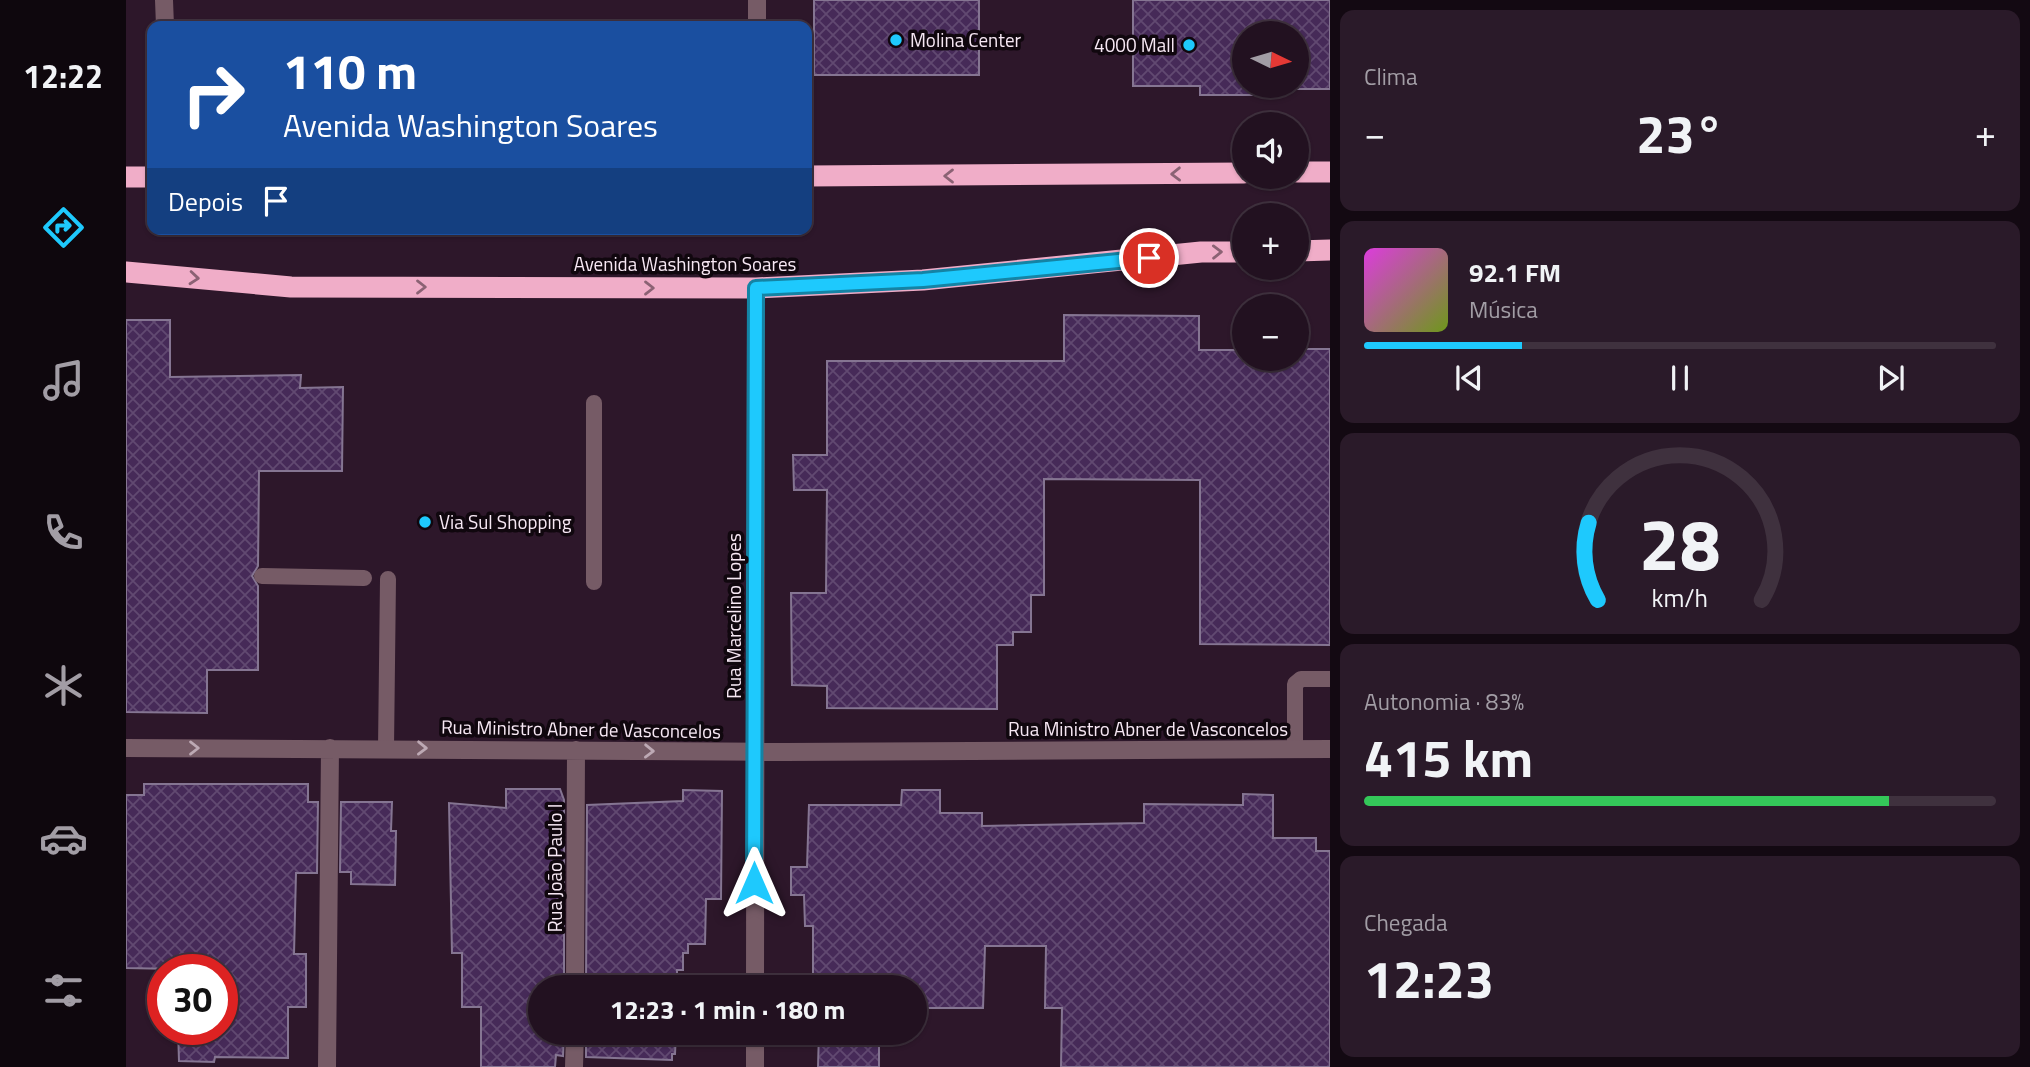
<!DOCTYPE html>
<html lang="pt">
<head>
<meta charset="utf-8">
<style>
  body { margin:0; font-family:"Titillium Web",sans-serif; background:#2a1a29; color:#f1f3f6; height:100vh; display:flex; flex-direction:column; font-size:26px; white-space:nowrap }
  * { box-sizing:border-box; margin:0 }
  p { font-size:23px; color:#a29da5 }
  .icon { flex:none; width:38px; height:38px; fill:none; stroke:currentColor; stroke-width:2; stroke-linecap:round; stroke-linejoin:round }
  .map { position:relative; flex:1; overflow:hidden }
  .drawer { display:flex; flex-direction:column; gap:10px; padding:10px; background:#130912; width:700px }
  .drawer>* { flex:none }
  .guide { position:absolute; left:21px; top:21px; width:665px; height:214px; border-radius:14px; box-shadow:0 2px 5px #0004,0 0 0 2px #3f313e; background:#1a4fa0; color:#fff; overflow:hidden }
  .needle { width:46px; rotate:95deg }
  .tools { position:absolute; left:1106px; top:21px; display:grid; gap:14px }
  .tools a { display:grid; place-items:center; width:77px; height:77px; border-radius:50%; background:#221120; box-shadow:0 2px 5px #0004,0 0 0 2px #3f313e; font-size:35px }
  .speed { position:absolute; left:21px; top:954px; display:flex; gap:14px; font-size:35px; font-weight:700; text-align:center }
  .speed>* { display:grid; place-content:center; width:91px; height:91px; border-radius:50%; background:#221120; box-shadow:0 2px 5px #0004,0 0 0 2px #3f313e; line-height:1 }
  .speed .limit { border:10px solid #d22; background:#fff; color:#111 }
  .pin { position:absolute; display:grid; place-items:center; width:60px; height:60px; color:#fff; margin:-30px; border:4px solid #fff; border-radius:50%; box-shadow:0 2px 7px #0007 }
  .me { position:absolute; width:77px; margin:-38px; rotate:0deg; stroke-linejoin:round; filter:drop-shadow(0 0 5px #0008) }
  .turn { display:flex; align-items:center; gap:24px; height:147px; padding:0 21px; font-size:32px }
  .turn .icon { width:91px; height:91px; stroke-width:2.5 }
  .turn b { display:block; font-size:49px; line-height:60px }
  .then { display:flex; align-items:center; height:66px; padding:0 21px; background:#0003; gap:14px; font-size:26px }
  .big { font-size:52px; font-weight:700; line-height:1.1 }
  .drawer .widget { flex:1; display:flex; flex-direction:column; justify-content:center; gap:10px; min-width:0; padding:0 24px; border-radius:14px; background:#2a1a29 }
  .drawer .dial { align-items:center; gap:0 }
  .dial svg { height:182px; overflow:visible; fill:none; stroke:#3f313e; stroke-width:7; stroke-linecap:round; text-anchor:middle }
  .dial text { fill:#f1f3f6; stroke:none }
  .song { display:flex; align-items:center; gap:21px }
  .cover { width:84px; height:84px; border-radius:10px; background:linear-gradient(135deg,hsl(300 70% 55%),hsl(80 70% 35%)) }
  .played { height:7px; border-radius:4px; background:linear-gradient(90deg,#1ec9fd 25%,#3f313e 25%) }
  .keys { display:flex; justify-content:space-around; direction:ltr }
  .heat { display:flex; justify-content:space-between; align-items:center; font-size:38px; direction:ltr }
  .charge { height:10px; border-radius:5px; background:linear-gradient(90deg,#34c759 83%,#3f313e 0) }
  .trip { position:absolute; left:402px; top:975px; width:399px; height:70px; border-radius:35px; background:#221120; box-shadow:0 2px 5px #0004,0 0 0 2px #3f313e; font-weight:700; line-height:70px; text-align:center }
  main { display:flex; flex:1; min-height:0 }
  .menu { display:flex; flex-direction:column; width:126px; justify-content:space-around; align-items:center; background:#0e070d; color:#a29da5 }
  .menu .icon { width:49px; height:49px }
  .menu .current { color:#1ec9fd }
  .menu b { font-size:32px; color:#f1f3f6 }
  .map>svg:first-child { display:block }
</style>
</head>
<body>
<main>
<nav class="menu">
<b>12:22</b>
<svg class="icon current" aria-label="directions" viewBox="0 0 24 24"><path d="M12 3l9 9-9 9-9-9zM9 14v-3h6M13 9l2 2-2 2"/></svg>
<svg class="icon" aria-label="music" viewBox="0 0 24 24"><path d="M9 18V5l10-2v13"/><circle cx="6" cy="18" r="3"/><circle cx="16" cy="16" r="3"/></svg>
<svg class="icon" aria-label="phone" viewBox="0 0 24 24"><path d="M5 4h4l2 5-3 2q2 4 5 5l2-3 5 2v4C11 20 4 13 5 4z"/></svg>
<svg class="icon" aria-label="climate" viewBox="0 0 24 24"><path d="M12 3v18M4 7l16 10M4 17L20 7"/></svg>
<svg class="icon" aria-label="car" viewBox="0 0 24 24"><path d="M5 17H2v-5l4-1 3-4h7l3 4 3 1v5h-3M9 17h6M6 11h13"/><circle cx="7" cy="17" r="2"/><circle cx="17" cy="17" r="2"/></svg>
<svg class="icon" aria-label="filters" viewBox="0 0 24 24"><path d="M4 7h16M4 17h16"/><circle cx="9" cy="7" r="2"/><circle cx="15" cy="17" r="2"/></svg>
</nav>
<div class="map">
<svg width="1204" height="1067" viewBox="0 0 1204 1067">
  <defs>
    <pattern id="building-cross-hatch" width="8" height="8" patternUnits="userSpaceOnUse" patternTransform="scale(1.75)"><rect width="8" height="8" fill="#462a58"/><path d="M0 0l8 8M0 8l8-8" fill="none" stroke="#614971"/></pattern>
  </defs>
  <rect width="100%" height="100%" fill="#2d172a"/>
  <path fill="url(#building-cross-hatch)" stroke="#857592" stroke-width="2" fill-rule="evenodd" d="M688,0H853V75H688Z
    M1007,0H1204V89H1143V95H1074V86H1007ZM1118,33H1171V86H1118Z
    M938,315L1073,316V350H1118V359H1171V349H1204V645L1074,644V480L918,479V595H905V632H887V645H871V709L701,708V686L666,685L665,593H700L701,490H668L667,455H701V361H938Z
    M0,320H44V377L175,375L174,388L217,387L216,471H133L132,566L126,576L132,586V670H81V713L0,712Z
    M18,784H182V802H192L191,873H170L168,954H180V1007H162V1058L89,1057L88,1062L53,1061L52,1029H96V970L0,968V795H18Z
    M380,789H434L438,800V987H415V1032H438L437,1056L430,1055L429,1067H355V1007H336V953H326L323,803L380,808Z
    M557,790L596,791L595,899H580L579,944H562V953H557V970H551V987H460L461,805L557,801Z
    M776,790H814V813H856V826L1018,823V804L1117,805V794L1147,795V838H1190V851H1204V1067H935L936,1008H919L920,946H859L857,1008H789V987H687V926H679L678,895H665V867H681L683,805H775Z
    M215,802H266L265,831H270L269,885L225,884V872H214Z
    M460,1032H550L549,1054H546V1060L460,1057Z
    M693,1032H753V1067H692Z"/>
  <g fill="none" stroke-linecap="round" stroke-linejoin="round">
    <path stroke="#765b66" stroke-width="16" d="M468,403V582
      M136,576L238,578
      M260,748L262,579
      M1169,749V684L1175,679H1204"/>
    <path stroke="#765b66" stroke-width="18" d="M38,0L39,26
      M631,0V26
      M0,748L659,752L1204,749
      M449,987L450,750
      M629,987L630,288
      M629,1032V1067
      M201,1067L204,748
      M448,1067L449,1032"/>
    <path stroke="#f0adc8" stroke-width="21" d="M1171,172H1204
      M681,176L1118,173
      M0,177H26
      M1171,251L1204,250
      M0,272L165,287L630,288L797,280L1075,252H1118"/>
  </g>
  <defs><path id="oneway-chevron" d="M-2-3.5L2.5 0L-2 3.5" fill="none" stroke-width="1.6" stroke-linecap="round" stroke-linejoin="round" transform="scale(1.75)"/></defs>
  <g stroke="#8b6274">
    <use href="#oneway-chevron" transform="translate(1050 174) rotate(179)"/>
    <use href="#oneway-chevron" transform="translate(823 176) rotate(180)"/>
    <use href="#oneway-chevron" transform="translate(1091 252) rotate(-1)"/>
    <use href="#oneway-chevron" transform="translate(68 278) rotate(5)"/>
    <use href="#oneway-chevron" transform="translate(295 287)"/>
    <use href="#oneway-chevron" transform="translate(523 288)"/>
  </g>
  <g stroke="#bda9b4">
    <use href="#oneway-chevron" transform="translate(68 748)"/>
    <use href="#oneway-chevron" transform="translate(296 748) rotate(1)"/>
    <use href="#oneway-chevron" transform="translate(523 751) rotate(1)"/>
  </g>
  <g fill="none" stroke-linecap="round" stroke-linejoin="round">
    <defs>
      <path id="route" d="M628,883L630,288L797,280L1023,258"/>
    </defs>
    <use href="#route" stroke="#1483a4" stroke-width="18"/>
    <use href="#route" stroke="#1ec9fd" stroke-width="12"/>
  </g>
  <g fill="#1ec9fd" stroke="#10070e" stroke-width="2.5">
    <circle cx="770" cy="40" r="7"/>
    <circle cx="1063" cy="45" r="7"/>
    <circle cx="299" cy="522" r="7"/>
  </g>
  <g text-anchor="middle" stroke-width="7" stroke-linejoin="round" paint-order="stroke">
    <g font-size="19" fill="#f7e8f4" stroke="#10070e" text-anchor="start">
      <text x="784" y="47">Molina Center</text>
      <text x="1049" y="52" text-anchor="end">4000 Mall</text>
      <text x="313" y="529">Via Sul Shopping</text>
    </g>
    <g font-size="19" fill="#f7e8f4" stroke="#10070e">
      <text x="559" y="271">Avenida Washington Soares</text>
      <text transform="translate(608 616) rotate(-90)" y="7">Rua Marcelino Lopes</text>
      <text transform="translate(455 729) rotate(1)" y="7">Rua Ministro Abner de Vasconcelos</text>
      <text x="1022" y="736">Rua Ministro Abner de Vasconcelos</text>
      <text transform="translate(429 868) rotate(-90)" y="7">Rua João Paulo I</text>
    </g>
  </g>
</svg>
<div class="tools">
<a><svg class="needle" viewBox="-14 -14 28 28"><path d="M0-13l5 13h-10z" fill="#e53935"/><path d="M0 13l5-13h-10z" fill="#a29da5"/></svg></a>
<a><svg class="icon" aria-label="sound" viewBox="0 0 24 24"><path d="M4 9h4l5-4v14l-5-4H4zM17 9q2 3 0 6"/></svg></a>
<a>+</a>
<a>−</a>
</div>
<div class="speed"><div class="limit">30</div></div>
<div class="pin" style="left:1023px;top:258px;background:#d93025"><svg class="icon" aria-label="arrive" viewBox="0 0 24 24"><path d="M6 21V4h12l-3 4 3 4H6"/></svg></div>
<svg class="me" style="left:628px;top:883px" viewBox="-20 -20 40 40"><path d="M0-17L14 15 0 8-14 15z" fill="#1ec9fd" stroke="#fff" stroke-width="4"/></svg>
<div class="trip">12:23 · 1 min · 180 m</div>
<div class="guide">
<div class="turn"><svg class="icon" aria-label="right" viewBox="0 0 24 24"><path d="M7 20v-9h11M14 6l5 5-5 5"/></svg><div><b>110 m</b>Avenida Washington Soares</div></div>
<div class="then">Depois<svg class="icon" aria-label="arrive" viewBox="0 0 24 24"><path d="M6 21V4h12l-3 4 3 4H6"/></svg></div>
</div>
</div>
<section class="drawer">
<div class="widget"><p>Clima</p>
<div class="heat"><a>−</a><b class="big">23°</b><a>+</a></div>
</div>
<div class="widget">
<div class="song"><i class="cover"></i><div><b>92.1 FM</b><p>Música</p></div></div>
<div class="played"></div>
<div class="keys"><svg class="icon" aria-label="previous" viewBox="0 0 24 24"><path d="M18 5L8 12l10 7zM5 5v14"/></svg><svg class="icon" aria-label="pause" viewBox="0 0 24 24"><path d="M8 5v14M16 5v14"/></svg><svg class="icon" aria-label="next" viewBox="0 0 24 24"><path d="M6 5l10 7-10 7zM19 5v14"/></svg></div>
</div>
<div class="widget dial"><svg viewBox="0 0 100 80">
<path d="M14 69A42 42 0 1 1 86 69"/>
<path d="M14 69A42 42 0 0 1 10 35" stroke="#1ec9fd"/>
<text x="50" y="56" font-size="32" font-weight="700">28</text>
<text x="50" y="72" font-size="11">km/h</text>
</svg></div>
<div class="widget"><p>Autonomia · 83%</p><b class="big">415 km</b><div class="charge"></div></div>
<div class="widget"><p>Chegada</p><b class="big">12:23</b></div>
</section>
</main>
</body>
</html>
